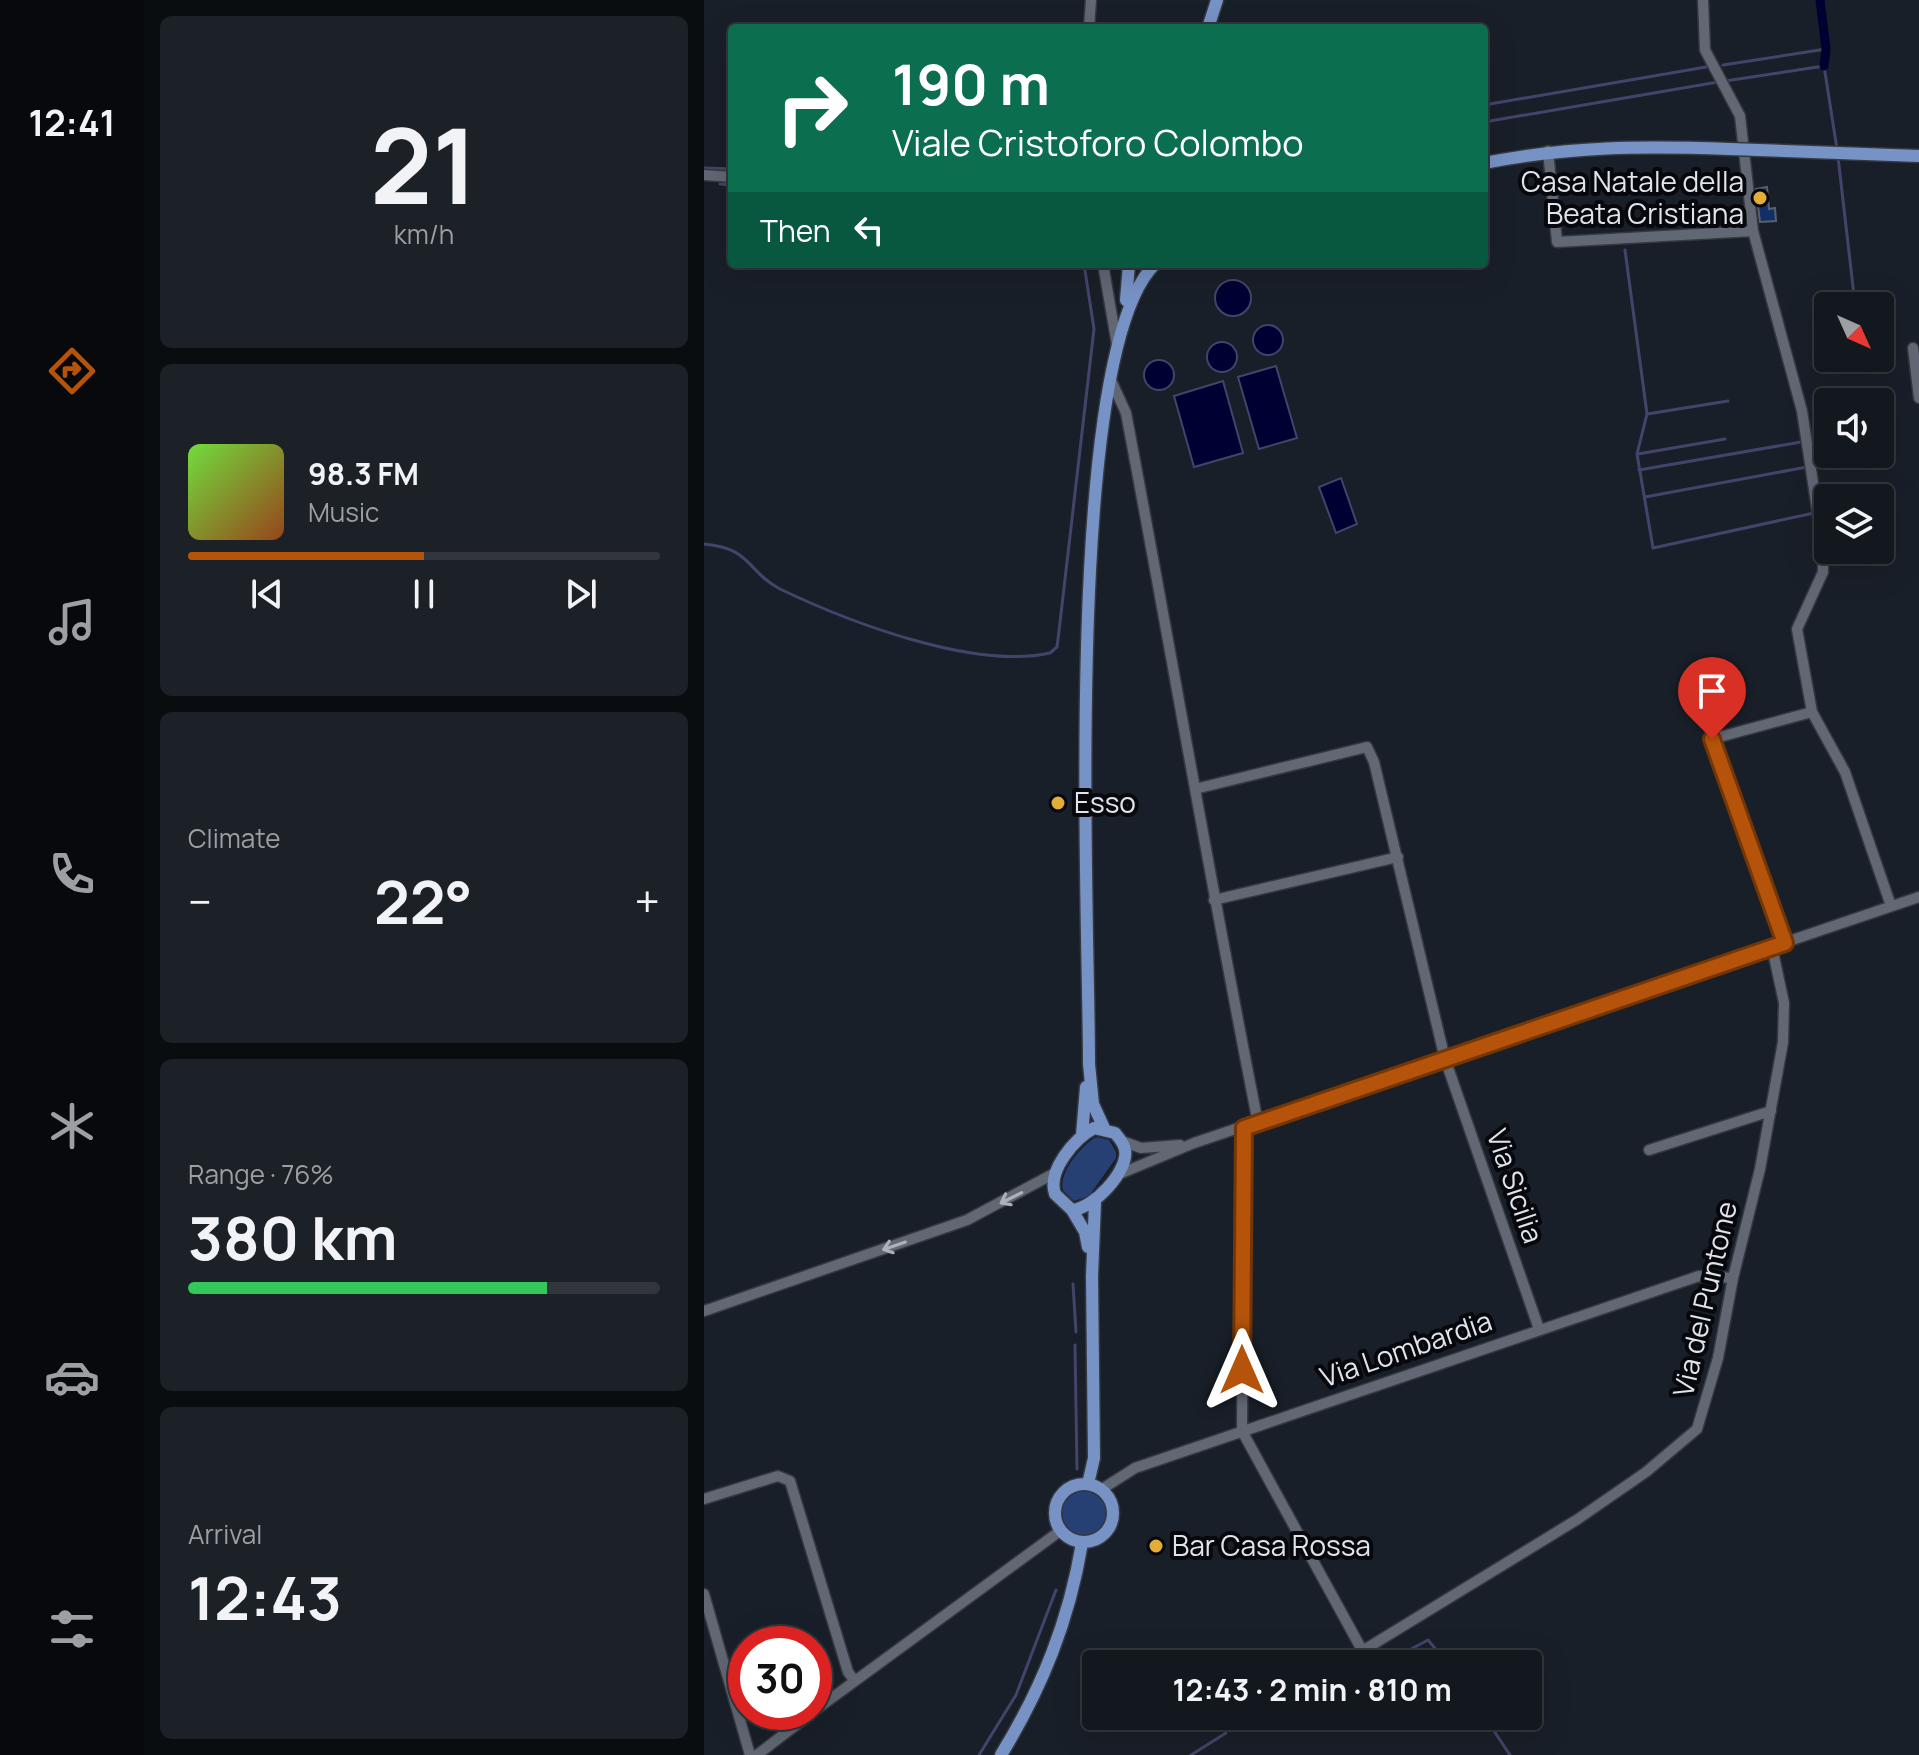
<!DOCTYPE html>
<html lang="en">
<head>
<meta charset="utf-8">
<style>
  body { margin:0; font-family:Manrope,sans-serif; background:#1c2027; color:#f1f3f6; height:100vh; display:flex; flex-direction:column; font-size:30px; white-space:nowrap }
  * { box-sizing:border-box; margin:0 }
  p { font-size:26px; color:#9d9fa4 }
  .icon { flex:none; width:44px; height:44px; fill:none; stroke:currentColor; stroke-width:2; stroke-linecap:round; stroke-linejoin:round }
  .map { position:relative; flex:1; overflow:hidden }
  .drawer { display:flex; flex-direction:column; gap:16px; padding:16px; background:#0a0d10; width:560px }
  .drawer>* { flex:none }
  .guide { position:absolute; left:24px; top:24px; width:760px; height:244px; border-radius:8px; box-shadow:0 8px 32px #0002,0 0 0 2px #32363c; background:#0b6e4f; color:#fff; overflow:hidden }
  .needle { width:52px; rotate:135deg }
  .buttons { position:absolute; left:1110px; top:292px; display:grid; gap:16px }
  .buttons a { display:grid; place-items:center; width:80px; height:80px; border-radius:8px; background:#13171e; box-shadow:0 8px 32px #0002,0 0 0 2px #32363c; font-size:40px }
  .speed { position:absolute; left:24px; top:1626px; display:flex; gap:16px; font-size:40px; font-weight:700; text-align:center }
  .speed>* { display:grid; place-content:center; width:104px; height:104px; border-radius:50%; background:#13171e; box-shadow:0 8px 32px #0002,0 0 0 2px #32363c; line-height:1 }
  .speed .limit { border:12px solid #d22; background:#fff; color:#111 }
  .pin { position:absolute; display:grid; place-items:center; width:68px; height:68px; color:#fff; margin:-82px -34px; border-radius:50% 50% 50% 0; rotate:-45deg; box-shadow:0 0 8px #0007 }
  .pin .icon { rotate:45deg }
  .me { position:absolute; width:88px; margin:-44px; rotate:0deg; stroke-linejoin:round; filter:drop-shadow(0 0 6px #0008) }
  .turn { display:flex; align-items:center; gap:28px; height:168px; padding:0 32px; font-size:36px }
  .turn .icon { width:104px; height:104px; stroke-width:2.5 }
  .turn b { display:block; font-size:56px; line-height:68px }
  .then { display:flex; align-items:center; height:76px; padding:0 32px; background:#0003; gap:16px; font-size:30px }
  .big { font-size:60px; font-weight:700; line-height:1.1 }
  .drawer .tile { flex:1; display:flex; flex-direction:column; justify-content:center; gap:12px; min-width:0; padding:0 28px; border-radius:12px; background:#1c2027 }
  .drawer .dial { align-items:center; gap:0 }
  .dial b { font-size:104px; line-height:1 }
  .song { display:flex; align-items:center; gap:24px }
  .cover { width:96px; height:96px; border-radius:12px; background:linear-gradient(135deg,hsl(100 70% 55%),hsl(20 70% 35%)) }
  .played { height:8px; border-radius:4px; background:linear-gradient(90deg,#b45309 50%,#32363c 50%) }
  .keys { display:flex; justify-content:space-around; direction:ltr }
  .heat { display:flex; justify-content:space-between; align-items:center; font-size:44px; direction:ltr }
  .charge { height:12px; border-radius:6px; background:linear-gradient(90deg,#34c759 76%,#32363c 0) }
  .trip { position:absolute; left:378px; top:1650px; width:460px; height:80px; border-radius:8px; background:#13171e; box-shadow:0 8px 32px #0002,0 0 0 2px #32363c; font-weight:700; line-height:80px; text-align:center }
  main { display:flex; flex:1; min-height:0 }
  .tabs { display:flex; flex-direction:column; width:144px; justify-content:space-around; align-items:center; background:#08090c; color:#9d9fa4 }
  .tabs .icon { width:56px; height:56px }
  .tabs .active { color:#b45309 }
  .tabs b { font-size:36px; color:#f1f3f6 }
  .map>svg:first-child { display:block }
</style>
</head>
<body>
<main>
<nav class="tabs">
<b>12:41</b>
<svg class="icon active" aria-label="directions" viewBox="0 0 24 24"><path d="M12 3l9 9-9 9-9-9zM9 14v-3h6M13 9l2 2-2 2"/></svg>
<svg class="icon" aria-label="music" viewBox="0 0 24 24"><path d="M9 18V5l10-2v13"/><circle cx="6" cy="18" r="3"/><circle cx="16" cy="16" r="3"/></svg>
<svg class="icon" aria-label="phone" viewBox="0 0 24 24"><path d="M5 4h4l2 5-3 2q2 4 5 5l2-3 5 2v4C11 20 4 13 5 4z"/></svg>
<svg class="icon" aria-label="climate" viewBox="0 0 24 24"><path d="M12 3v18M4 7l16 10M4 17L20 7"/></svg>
<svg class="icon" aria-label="car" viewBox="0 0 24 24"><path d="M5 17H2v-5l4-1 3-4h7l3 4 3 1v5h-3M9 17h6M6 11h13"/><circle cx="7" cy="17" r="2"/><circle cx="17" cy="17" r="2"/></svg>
<svg class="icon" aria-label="filters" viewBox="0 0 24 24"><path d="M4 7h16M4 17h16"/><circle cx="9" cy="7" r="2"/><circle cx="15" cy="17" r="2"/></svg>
</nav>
<section class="drawer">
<div class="tile dial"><b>21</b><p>km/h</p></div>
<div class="tile">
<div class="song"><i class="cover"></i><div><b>98.3 FM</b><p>Music</p></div></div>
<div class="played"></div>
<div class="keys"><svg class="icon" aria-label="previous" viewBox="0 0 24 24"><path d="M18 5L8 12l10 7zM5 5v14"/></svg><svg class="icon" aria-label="pause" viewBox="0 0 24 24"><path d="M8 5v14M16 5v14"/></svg><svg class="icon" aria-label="next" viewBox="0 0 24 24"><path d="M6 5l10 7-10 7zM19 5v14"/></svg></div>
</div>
<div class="tile"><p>Climate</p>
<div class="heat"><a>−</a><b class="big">22°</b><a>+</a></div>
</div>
<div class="tile"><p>Range · 76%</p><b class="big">380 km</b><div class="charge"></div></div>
<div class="tile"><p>Arrival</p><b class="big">12:43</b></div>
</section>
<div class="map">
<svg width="1215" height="1755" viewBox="0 0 1215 1755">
  <rect width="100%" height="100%" fill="#191f28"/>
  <path fill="#274073" d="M392,1137L405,1140L412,1152V1158L385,1196L370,1201L359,1190C354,1173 378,1145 392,1137Z
    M358 1513a22 22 0 1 1 44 0a22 22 0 1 1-44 0Z"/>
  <path fill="#003" stroke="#43446a" stroke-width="2" d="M511 298a18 18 0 1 1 36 0a18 18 0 1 1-36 0Z
    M549 340a15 15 0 1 1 30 0a15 15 0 1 1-30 0Z
    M503 357a15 15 0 1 1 30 0a15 15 0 1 1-30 0Z
    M440 375a15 15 0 1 1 30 0a15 15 0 1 1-30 0Z
    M572,366L593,438L555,449L534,377Z
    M519,381L539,453L490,467L470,396Z
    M637,478L653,524L632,533L615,487Z"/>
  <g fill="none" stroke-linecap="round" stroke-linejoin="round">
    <path stroke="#43446a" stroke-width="3" d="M1019,65L1122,49
      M1021,81L1120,66L1133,149
      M780,105L1002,67
      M780,122L1014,82
      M1134,157L1151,304
      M0,168L28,169
      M16,184L28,185
      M921,250L943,414L933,454L949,548L1110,513
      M943,414L1024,401
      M934,454L1021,439
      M935,470L1097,442
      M941,497L1103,467
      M0,544C48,548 43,572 76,589C145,622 270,670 346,653L353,647L355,631L390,329L380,264
      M369,1284L372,1332
      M371,1345L373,1469
      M679,1664L724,1640L744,1664
      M567,1716L575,1728L594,1716
      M780,1716L806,1755
      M533,1726L549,1716
      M275,1755L312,1695L352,1590
      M487,1755L522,1733"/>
    <path stroke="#003" stroke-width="9" d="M1116,0L1122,49L1120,66"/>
  </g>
  <path fill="#132f68" stroke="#5a616d" stroke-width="2" d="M1063,187L1065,209L1071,208L1072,221L1056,222L1052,189Z"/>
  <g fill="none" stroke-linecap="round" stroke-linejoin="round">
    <defs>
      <path id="minor" d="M999,0L1001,50L1036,116L1049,231L1098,411L1119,548V572L1093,629L1108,712L1141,772L1187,906
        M385,28L387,0
        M844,151L853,242L1049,231
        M0,175L28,177
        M399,264L413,345
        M1209,348L1215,398
        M406,378L422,413C467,650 507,887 554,1123
        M491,789L663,747L670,762L741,1059L835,1329
        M510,900L694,857
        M1081,943L1008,739L1108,712
        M540,1128L538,1431L658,1650
        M418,1141L437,1148L476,1145
        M945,1150L1067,1111
        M413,1175L490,1143L1215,897
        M0,1311L263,1220L349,1174
        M398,1489L431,1468L995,1276L1029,1278
        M0,1499L74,1476L86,1481L144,1672L150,1680
        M0,1594L46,1755
        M637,1664L874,1519L942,1472L993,1429L1014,1358L1029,1278L1056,1169L1079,1042L1080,1003L1068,947
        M110,1711L356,1531
        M53,1755L109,1712"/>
      <path id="major" d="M504,28L513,0
        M780,163C869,146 936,146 1026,149
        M422,300L425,264
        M390,1128L411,1133C415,1138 420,1143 421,1150C425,1171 389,1209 368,1210L351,1194C343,1171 370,1139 390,1128Z
        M400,1128L389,1104L385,1064C385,917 358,355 451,264
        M378,1135L382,1087
        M368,1210L381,1232L384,1247
        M351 1513a29 29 0 1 1 58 0a29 29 0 1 1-58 0Z
        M384,1484L390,1458L388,1276L391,1203
        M297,1755C338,1688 365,1621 378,1543"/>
    </defs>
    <use href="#minor" stroke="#353841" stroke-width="13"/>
    <use href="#major" stroke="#353841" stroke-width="15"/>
    <use href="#minor" stroke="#616773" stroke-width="10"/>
    <use href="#major" stroke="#7792c5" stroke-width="12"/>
    <defs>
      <path id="major-bridge" d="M1026,149L1215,156"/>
    </defs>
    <use href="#major-bridge" stroke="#353841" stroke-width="15" stroke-linecap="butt"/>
    <use href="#major-bridge" stroke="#7792c5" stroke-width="12"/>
  </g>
  <defs><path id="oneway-shaft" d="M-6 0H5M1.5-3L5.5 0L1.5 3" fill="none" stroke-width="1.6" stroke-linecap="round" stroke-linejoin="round" transform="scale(2)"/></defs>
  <g stroke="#adb1ba">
    <use href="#oneway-shaft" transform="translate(307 1198) rotate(153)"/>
    <use href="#oneway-shaft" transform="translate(190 1246) rotate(161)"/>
  </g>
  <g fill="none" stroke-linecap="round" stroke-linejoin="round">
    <defs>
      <path id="route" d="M538,1370L540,1128L1081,943L1008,739"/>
    </defs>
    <use href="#route" stroke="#753606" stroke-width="20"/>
    <use href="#route" stroke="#b45309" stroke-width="14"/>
  </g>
  <g fill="#e4ad35" stroke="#07080d" stroke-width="3">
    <circle cx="1056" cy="198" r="8"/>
    <circle cx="354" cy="803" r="8"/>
    <circle cx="452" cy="1546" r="8"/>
  </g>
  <g text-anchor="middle" stroke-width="8" stroke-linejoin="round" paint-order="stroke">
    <g font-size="28" fill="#dfe3ea" stroke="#07080d" text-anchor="start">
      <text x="1040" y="192" text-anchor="end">Casa Natale della<tspan x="1040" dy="32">Beata Cristiana</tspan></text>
      <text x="370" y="813">Esso</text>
      <text x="468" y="1556">Bar Casa Rossa</text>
    </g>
    <g font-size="28" fill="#dfe3ea" stroke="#07080d">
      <text transform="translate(811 1186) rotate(71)" y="10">Via Sicilia</text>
      <text transform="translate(1001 1299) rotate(-77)" y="10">Via del Puntone</text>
      <text transform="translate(702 1349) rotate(-19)" y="10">Via Lombardia</text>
    </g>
  </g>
</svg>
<div class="buttons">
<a><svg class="needle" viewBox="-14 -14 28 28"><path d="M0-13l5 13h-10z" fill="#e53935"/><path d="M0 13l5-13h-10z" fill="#9d9fa4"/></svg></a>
<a><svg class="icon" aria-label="sound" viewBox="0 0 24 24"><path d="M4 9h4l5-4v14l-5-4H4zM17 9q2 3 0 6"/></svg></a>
<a><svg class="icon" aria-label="layers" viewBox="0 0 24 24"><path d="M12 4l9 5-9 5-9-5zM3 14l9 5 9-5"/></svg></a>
</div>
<div class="speed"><div class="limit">30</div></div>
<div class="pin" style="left:1008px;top:739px;background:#d93025"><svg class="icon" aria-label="arrive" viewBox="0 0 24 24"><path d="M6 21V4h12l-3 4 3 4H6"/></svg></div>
<svg class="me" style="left:538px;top:1370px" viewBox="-20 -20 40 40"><path d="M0-17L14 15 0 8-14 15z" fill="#b45309" stroke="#fff" stroke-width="4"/></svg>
<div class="trip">12:43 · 2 min · 810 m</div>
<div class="guide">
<div class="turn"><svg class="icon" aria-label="right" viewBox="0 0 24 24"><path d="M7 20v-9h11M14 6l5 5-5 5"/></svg><div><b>190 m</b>Viale Cristoforo Colombo</div></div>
<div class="then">Then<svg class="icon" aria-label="left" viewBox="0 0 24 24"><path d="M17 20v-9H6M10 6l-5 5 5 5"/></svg></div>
</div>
</div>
</main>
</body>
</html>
